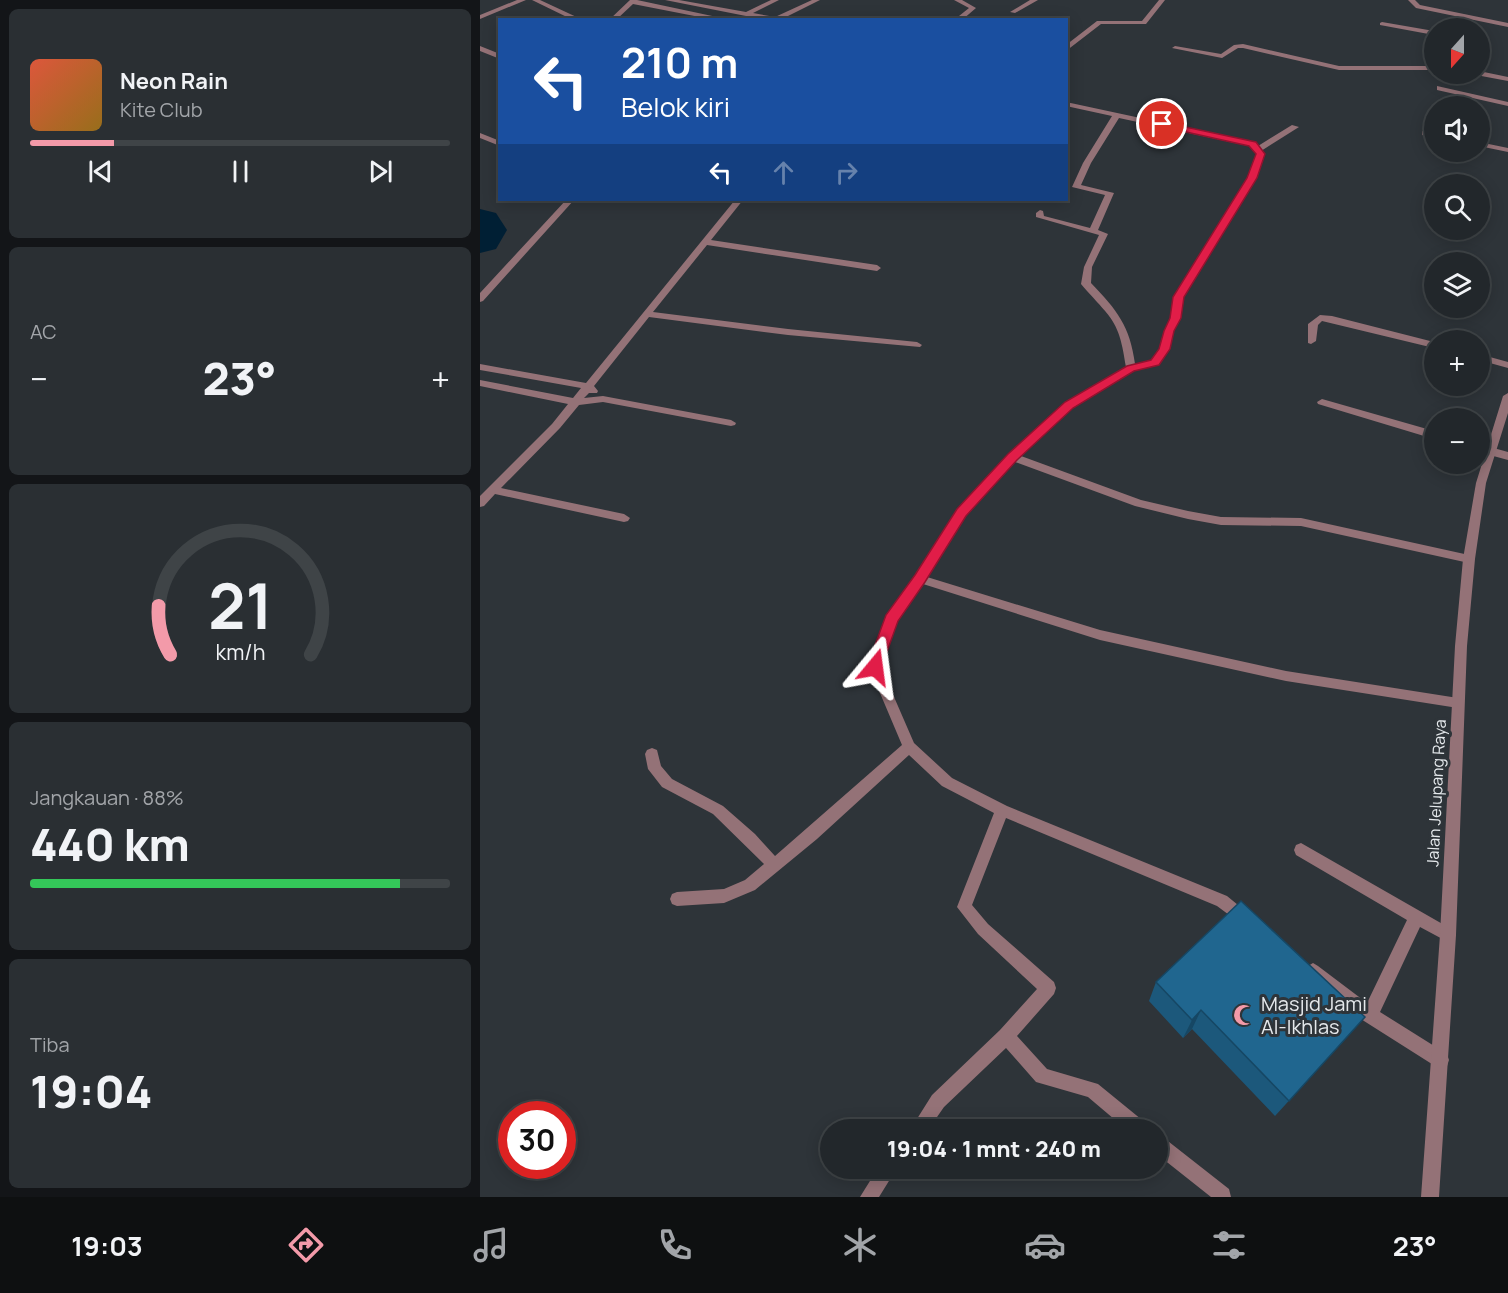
<!DOCTYPE html>
<html lang="id">
<head>
<meta charset="utf-8">
<style>
  body { margin:0; font-family:Manrope,sans-serif; background:#2a2f33; color:#f1f3f6; height:100vh; display:flex; flex-direction:column; font-size:22px; white-space:nowrap }
  * { box-sizing:border-box; margin:0 }
  p { font-size:20px; color:#a2a5a9 }
  .icon { flex:none; width:33px; height:33px; fill:none; stroke:currentColor; stroke-width:2; stroke-linecap:round; stroke-linejoin:round }
  .map { position:relative; flex:1; overflow:hidden }
  .panel { display:flex; flex-direction:column; gap:9px; padding:9px; background:#131518; width:480px }
  .panel>* { flex:none }
  .guide { position:absolute; left:18px; top:18px; width:570px; height:183px; border-radius:0px; box-shadow:0 3px 15px #0003,0 0 0 2px #3f4447; background:#1a4fa0; color:#fff; overflow:hidden }
  .needle { width:39px; rotate:201deg }
  .tools { position:absolute; left:944px; top:18px; display:grid; gap:12px }
  .tools a { display:grid; place-items:center; width:66px; height:66px; border-radius:50%; background:#22272b; box-shadow:0 3px 15px #0003,0 0 0 2px #3f4447; font-size:30px }
  .speed { position:absolute; left:18px; top:1101px; display:flex; gap:12px; font-size:30px; font-weight:700; text-align:center }
  .speed>* { display:grid; place-content:center; width:78px; height:78px; border-radius:50%; background:#22272b; box-shadow:0 3px 15px #0003,0 0 0 2px #3f4447; line-height:1 }
  .speed .limit { border:9px solid #d22; background:#fff; color:#111 }
  .pin { position:absolute; display:grid; place-items:center; width:51px; height:51px; color:#fff; margin:-26px; border:3px solid #fff; border-radius:50%; box-shadow:0 2px 6px #0007 }
  .me { position:absolute; width:66px; margin:-33px; rotate:16deg; stroke-linejoin:round; filter:drop-shadow(0 0 4px #0008) }
  .turn { display:flex; align-items:center; gap:21px; height:126px; padding:0 24px; font-size:27px }
  .turn .icon { width:78px; height:78px; stroke-width:2.5 }
  .turn b { display:block; font-size:42px; line-height:51px }
  .lanes { display:flex; align-items:center; height:57px; padding:0 24px; background:#0003; justify-content:center; gap:30px; direction:ltr }
  .lanes .off { opacity:.35 }
  .big { font-size:45px; font-weight:800; line-height:1.1 }
  .panel .card { flex:1; display:flex; flex-direction:column; justify-content:center; gap:9px; min-width:0; padding:0 21px; border-radius:9px; background:#2a2f33 }
  .panel .dial { align-items:center; gap:0 }
  .dial svg { height:156px; overflow:visible; fill:none; stroke:#3f4447; stroke-width:7; stroke-linecap:round; text-anchor:middle }
  .dial text { fill:#f1f3f6; stroke:none }
  .song { display:flex; align-items:center; gap:18px }
  .cover { width:72px; height:72px; border-radius:9px; background:linear-gradient(135deg,hsl(10 70% 55%),hsl(40 70% 35%)) }
  .played { height:6px; border-radius:3px; background:linear-gradient(90deg,#f39aa9 20%,#3f4447 20%) }
  .keys { display:flex; justify-content:space-around; direction:ltr }
  .heat { display:flex; justify-content:space-between; align-items:center; font-size:33px; direction:ltr }
  .charge { height:9px; border-radius:4px; background:linear-gradient(90deg,#34c759 88%,#3f4447 0) }
  .trip { position:absolute; left:340px; top:1119px; width:348px; height:60px; border-radius:30px; background:#22272b; box-shadow:0 3px 15px #0003,0 0 0 2px #3f4447; font-weight:800; line-height:60px; text-align:center }
  .dock { display:flex; height:96px; justify-content:space-around; align-items:center; background:#0e1011; color:#a2a5a9 }
  .dock .icon { width:42px; height:42px }
  .dock .on { color:#f39aa9 }
  .dock b { font-size:27px; color:#f1f3f6 }
  main { display:flex; flex:1; min-height:0 }
  .map>svg:first-child { display:block }
</style>
</head>
<body>
<main>
<section class="panel">
<div class="card">
<div class="song"><i class="cover"></i><div><b>Neon Rain</b><p>Kite Club</p></div></div>
<div class="played"></div>
<div class="keys"><svg class="icon" aria-label="previous" viewBox="0 0 24 24"><path d="M18 5L8 12l10 7zM5 5v14"/></svg><svg class="icon" aria-label="pause" viewBox="0 0 24 24"><path d="M8 5v14M16 5v14"/></svg><svg class="icon" aria-label="next" viewBox="0 0 24 24"><path d="M6 5l10 7-10 7zM19 5v14"/></svg></div>
</div>
<div class="card"><p>AC</p>
<div class="heat"><a>−</a><b class="big">23°</b><a>+</a></div>
</div>
<div class="card dial"><svg viewBox="0 0 100 80">
<path d="M14 69A42 42 0 1 1 86 69"/>
<path d="M14 69A42 42 0 0 1 8 44" stroke="#f39aa9"/>
<text x="50" y="56" font-size="32" font-weight="700">21</text>
<text x="50" y="72" font-size="11">km/h</text>
</svg></div>
<div class="card"><p>Jangkauan · 88%</p><b class="big">440 km</b><div class="charge"></div></div>
<div class="card"><p>Tiba</p><b class="big">19:04</b></div>
</section>
<div class="map">
<svg width="1028" height="1197" viewBox="0 0 1028 1197">
  <rect width="100%" height="100%" fill="#2e3439"/>
  <g fill="none" stroke-linecap="round" stroke-linejoin="round">
    <path fill="#001f34" fill-rule="evenodd" d="M0,209L16,213L27,230L16,249L0,253Z"/>
    <path fill="#947277" fill-rule="evenodd" d="M1010,447L1028,452V460L1006,454L1005,451Z"/>
    <path fill="#947277" fill-rule="evenodd" d="M37,0H46L0,19V15Z
      M52,0H60L103,20H93Z
      M150,0H157L251,20H235L153,4L136,20H129Z
      M185,0H199L266,12L291,0H299L273,13L295,17L332,0H340L300,20L266,16Z
      M474,0H482L496,8L482,20H474L489,8Z
      M550,0H558L535,13L530,12Z
      M679,0H685L666,24H621L586,51V45L617,21H662Z
      M928,0H935L940,5L1028,23V27L936,8Z
      M902,22L954,31V35L900,25V23Z
      M763,44L859,66H954V70H859L763,48H758L742,58L692,48L695,46L741,54L754,45Z
      M0,46L20,54V59L0,51Z
      M999,71L1028,77V81L996,75Z
      M957,86L1028,102V106L957,90Z
      M586,102L772,142L778,146L812,125L819,127L781,151L784,154L776,178L703,297L701,318L694,331L690,349L678,364L654,370L593,407L541,456L661,500L708,511L741,517L821,518L989,555L995,559L989,563L821,526L741,525L708,519L655,506L535,462L485,515L447,577L620,630L806,671L978,698L983,699L984,703L983,707L978,708L806,681L620,640L443,584L417,621L401,667L434,743L472,778L527,806L747,896L769,914L772,919L769,924L764,926L737,906L526,818L492,905L508,924L574,982L576,988L574,994L537,1036L567,1069L618,1084L667,1124L669,1130H647L608,1097L556,1082L526,1048L464,1107L448,1130H430L452,1095L520,1030L557,989L498,934L477,907L514,813L462,786L429,755L337,839L275,890L244,903L197,906L192,904L190,899L192,894L197,892L244,889L265,880L284,864L233,814L182,787L168,769L165,754L167,750L172,748L177,750L181,766L192,779L243,806L275,834L295,856L422,745L389,667L407,616L436,576L477,509L529,454L585,403L646,367C639,318 631,319 601,284L604,267L619,235L556,217V213L560,210L563,211L564,216L610,228L625,195L592,187L603,163L632,116L586,106ZM639,118L769,146L776,154L768,178L693,297L691,318L684,331L680,349L672,360L655,364C650,326 637,310 611,283L612,267L628,234L618,230L634,193L601,185L611,163Z
      M942,131L954,133V137L942,135Z
      M0,133L20,141V146L0,138Z
      M999,142L1028,148V152L999,146Z
      M86,200H94L3,301L0,302V293Z
      M255,200H263L231,240L397,265L401,268L397,271L227,245L173,312L308,329L437,342L442,345L440,347L308,335L169,317L114,386L118,391L117,393H109L104,398L123,396L251,420L256,423L255,425L251,426L123,402L99,405L80,428L21,488L144,514L150,518L148,521L144,522L15,494L4,506L0,507V496L72,424L88,404L0,386V380L93,398L101,388L0,370V364L106,383Z
      M840,315L852,316L954,342V348L842,321L838,325L836,341L831,344L828,343V324Z
      M999,354L1028,362V368L999,360Z
      M842,399L954,431V439L838,404L837,402Z
      M999,444L1014,448L1015,451L1010,455L999,452Z
      M821,843L973,930L976,935L973,940L968,942L940,927L900,1012L967,1054L969,1060L967,1066L961,1068L955,1066L884,1021L828,976L825,971L828,966L833,963L838,966L887,1003L927,920L816,855L814,850L816,845Z
      M678,1135L684,1138L749,1189L751,1197H731L678,1155Z
      M398,1168H417L399,1197H380Z"/>
    <path fill="#947277" fill-rule="evenodd" d="M1028,393V413L1006,483L995,559L987,646L976,935L959,1197H941L960,935L975,646L983,559L996,483L1023,396Z"/>
  </g>
  <path fill="#1c587b" d="M676,982L868,1036L795,1116L712,1029L703,1038L669,1001Z"/>
  <path fill="#164764" d="M721,1010L712,1029L703,1038L712,1020Z"/>
  <path fill="#20668f" stroke="#164764" stroke-width="1.5" d="M761,901L885,1017L809,1101L721,1010L712,1020L676,982Z"/>
  <path fill="#e11d48" stroke="#92132f" stroke-width="1.5" d="M682,122L776,142L785,154L777,178L704,297L701,318L694,331L690,349L679,365L654,371L593,408L537,460L486,516L445,582L418,621L400,671H390L387,667L406,615L435,575L477,509L528,454L585,402L647,366L671,360L679,349L684,331L690,318L693,297L767,178L776,154L769,146L679,126L678,124Z"/>
  <defs>
    <symbol id="mosque-bare" viewBox="-9 -9 18 18"><path d="M3.5-4.9A6 6 0 1 0 3.5 4.9A5 5 0 1 1 3.5-4.9Z" fill="#f39aa9" stroke="#2e3439" stroke-width="2.5" paint-order="stroke"/></symbol>
  </defs>
  <g fill-rule="evenodd">
    <use href="#mosque-bare" x="749" y="1000" width="30" height="30"/>
  </g>
  <g text-anchor="middle" stroke-width="6" stroke-linejoin="round" paint-order="stroke">
    <g font-size="16" fill="#e5e9ec" stroke="#2e3439">
      <text transform="translate(956 793) rotate(-87)" y="6">Jalan Jelupang Raya</text>
    </g>
    <g font-size="20" fill="#e5e9ec" stroke="#2e3439" text-anchor="start">
      <text x="781" y="1011">Masjid Jami<tspan x="781" dy="23">Al-Ikhlas</tspan></text>
    </g>
  </g>
</svg>
<div class="tools">
<a><svg class="needle" viewBox="-14 -14 28 28"><path d="M0-13l5 13h-10z" fill="#e53935"/><path d="M0 13l5-13h-10z" fill="#a2a5a9"/></svg></a>
<a><svg class="icon" aria-label="sound" viewBox="0 0 24 24"><path d="M4 9h4l5-4v14l-5-4H4zM17 9q2 3 0 6"/></svg></a>
<a><svg class="icon" aria-label="search" viewBox="0 0 24 24"><circle cx="10" cy="10" r="6"/><path d="M15 15l6 6"/></svg></a>
<a><svg class="icon" aria-label="layers" viewBox="0 0 24 24"><path d="M12 4l9 5-9 5-9-5zM3 14l9 5 9-5"/></svg></a>
<a>+</a>
<a>−</a>
</div>
<div class="speed"><div class="limit">30</div></div>
<div class="pin" style="left:682px;top:124px;background:#d93025"><svg class="icon" aria-label="arrive" viewBox="0 0 24 24"><path d="M6 21V4h12l-3 4 3 4H6"/></svg></div>
<svg class="me" style="left:395px;top:667px" viewBox="-20 -20 40 40"><path d="M0-17L14 15 0 8-14 15z" fill="#e11d48" stroke="#fff" stroke-width="4"/></svg>
<div class="trip">19:04 · 1 mnt · 240 m</div>
<div class="guide">
<div class="turn"><svg class="icon" aria-label="left" viewBox="0 0 24 24"><path d="M17 20v-9H6M10 6l-5 5 5 5"/></svg><div><b>210 m</b>Belok kiri</div></div>
<div class="lanes"><svg class="icon" aria-label="left" viewBox="0 0 24 24"><path d="M17 20v-9H6M10 6l-5 5 5 5"/></svg><svg class="icon off" aria-label="ahead" viewBox="0 0 24 24"><path d="M12 20V5M6 11l6-6 6 6"/></svg><svg class="icon off" aria-label="right" viewBox="0 0 24 24"><path d="M7 20v-9h11M14 6l5 5-5 5"/></svg></div>
</div>
</div>
</main>
<nav class="dock">
<b>19:03</b>
<svg class="icon on" aria-label="directions" viewBox="0 0 24 24"><path d="M12 3l9 9-9 9-9-9zM9 14v-3h6M13 9l2 2-2 2"/></svg>
<svg class="icon" aria-label="music" viewBox="0 0 24 24"><path d="M9 18V5l10-2v13"/><circle cx="6" cy="18" r="3"/><circle cx="16" cy="16" r="3"/></svg>
<svg class="icon" aria-label="phone" viewBox="0 0 24 24"><path d="M5 4h4l2 5-3 2q2 4 5 5l2-3 5 2v4C11 20 4 13 5 4z"/></svg>
<svg class="icon" aria-label="climate" viewBox="0 0 24 24"><path d="M12 3v18M4 7l16 10M4 17L20 7"/></svg>
<svg class="icon" aria-label="car" viewBox="0 0 24 24"><path d="M5 17H2v-5l4-1 3-4h7l3 4 3 1v5h-3M9 17h6M6 11h13"/><circle cx="7" cy="17" r="2"/><circle cx="17" cy="17" r="2"/></svg>
<svg class="icon" aria-label="filters" viewBox="0 0 24 24"><path d="M4 7h16M4 17h16"/><circle cx="9" cy="7" r="2"/><circle cx="15" cy="17" r="2"/></svg>
<b>23°</b>
</nav>
</body>
</html>
